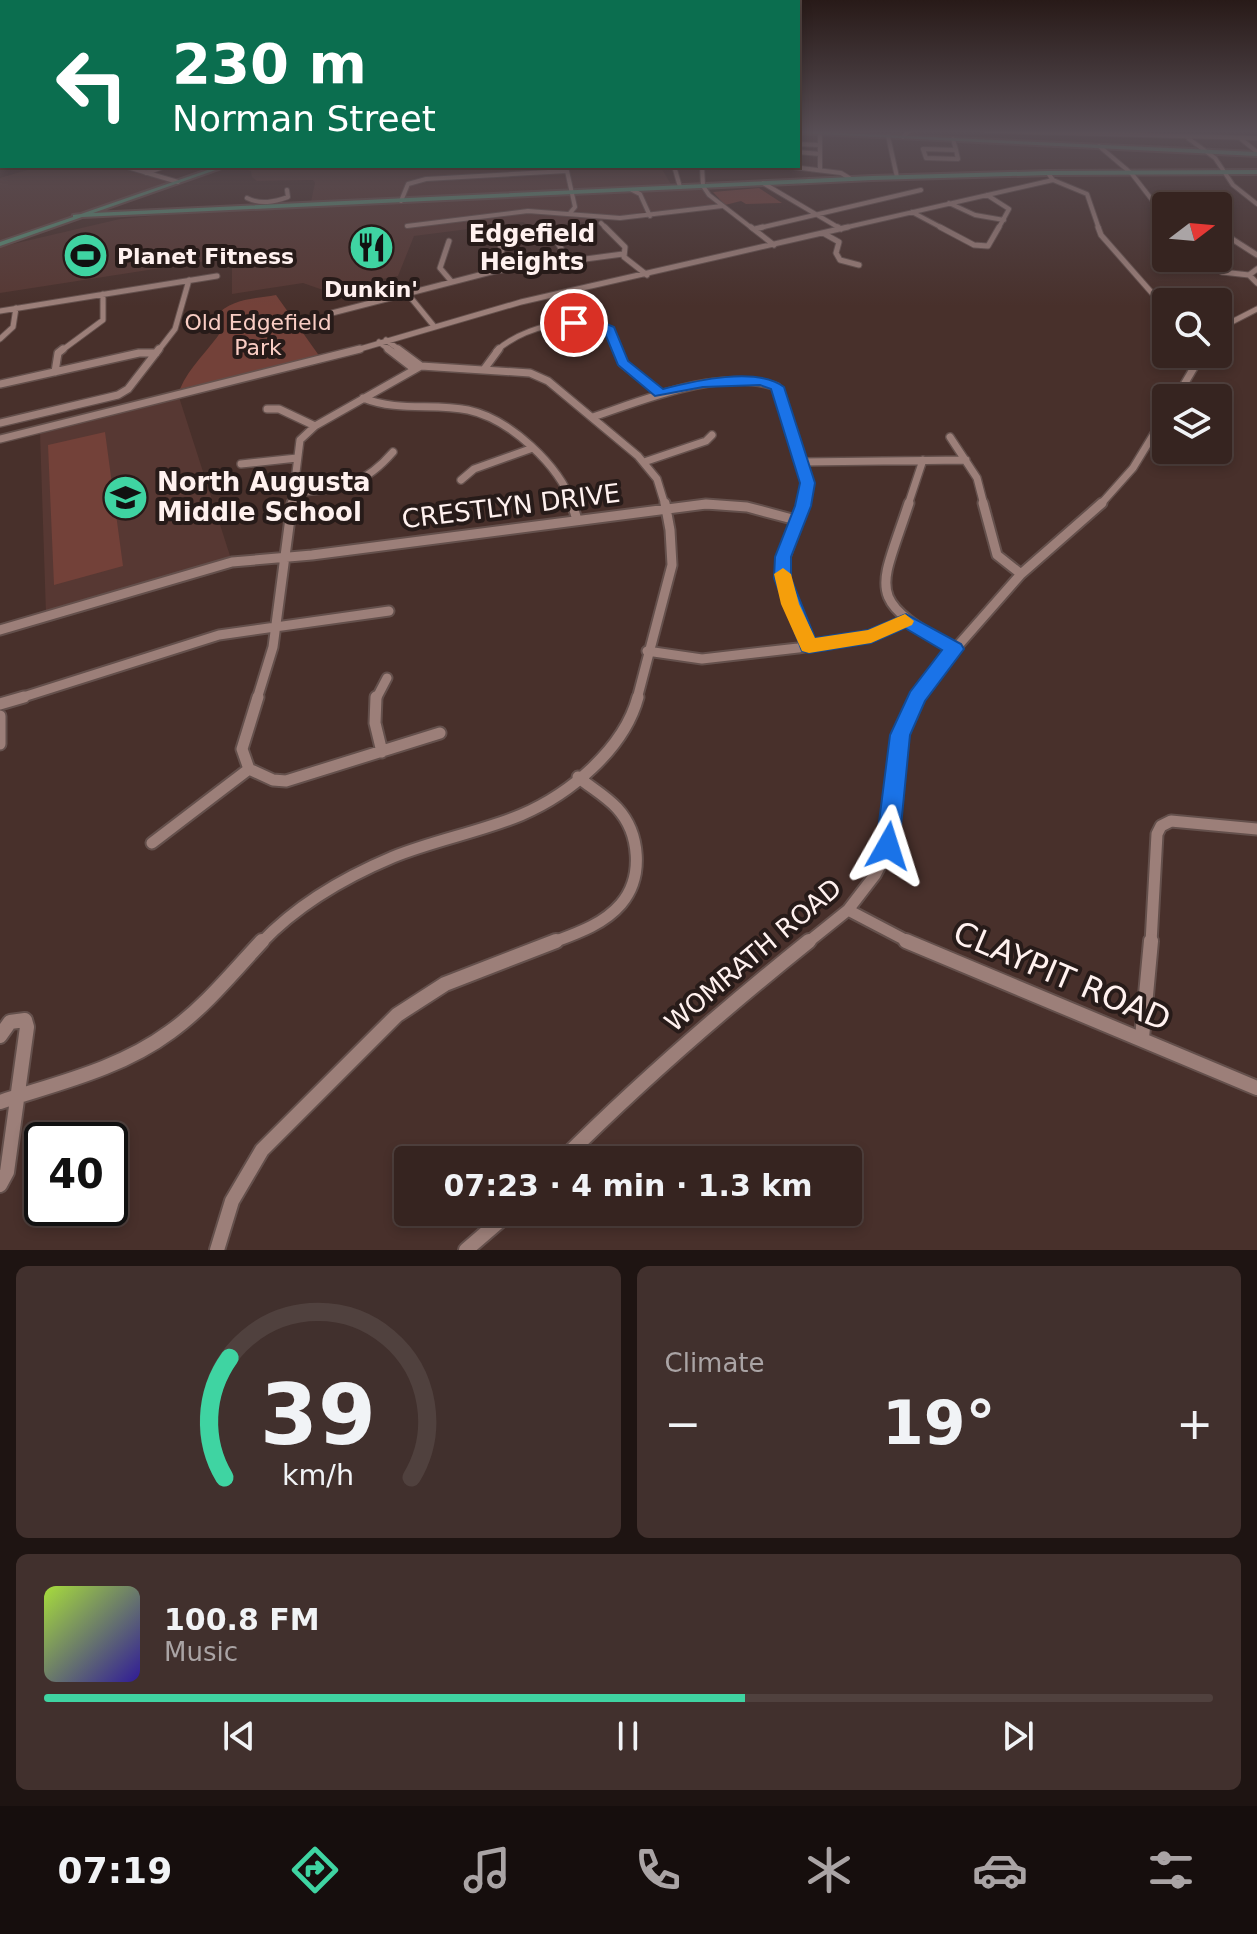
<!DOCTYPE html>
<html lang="en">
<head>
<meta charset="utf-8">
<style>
  body { margin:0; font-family:"DejaVu Sans",sans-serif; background:#41302d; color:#f1f3f6; height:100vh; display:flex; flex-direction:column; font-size:30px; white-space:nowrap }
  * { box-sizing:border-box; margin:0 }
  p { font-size:26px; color:#aaa4a5 }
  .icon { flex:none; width:44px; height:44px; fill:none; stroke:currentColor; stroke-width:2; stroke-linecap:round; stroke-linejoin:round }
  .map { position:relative; height:1250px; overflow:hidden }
  .sheet { display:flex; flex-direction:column; gap:16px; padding:16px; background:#1e1412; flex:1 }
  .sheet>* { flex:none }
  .top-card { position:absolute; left:0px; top:0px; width:800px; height:168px; box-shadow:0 4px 12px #0003,0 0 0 2px #50413e; background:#0b6e4f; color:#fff; overflow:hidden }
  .needle { width:52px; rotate:74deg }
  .controls { position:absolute; left:1152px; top:192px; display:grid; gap:16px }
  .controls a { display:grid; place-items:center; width:80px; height:80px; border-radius:8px; background:#362420; box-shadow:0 4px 12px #0003,0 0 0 2px #50413e; font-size:40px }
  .speed { position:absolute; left:24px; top:1122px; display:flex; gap:16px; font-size:40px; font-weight:700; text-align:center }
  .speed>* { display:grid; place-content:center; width:104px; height:104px; border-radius:50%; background:#362420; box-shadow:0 4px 12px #0003,0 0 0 2px #50413e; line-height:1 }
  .speed .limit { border:4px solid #111; border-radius:12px; background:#fff; color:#111 }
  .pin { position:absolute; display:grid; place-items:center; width:68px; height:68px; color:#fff; margin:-34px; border:4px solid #fff; border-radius:50%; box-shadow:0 2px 8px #0007 }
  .me { position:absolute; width:88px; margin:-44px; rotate:6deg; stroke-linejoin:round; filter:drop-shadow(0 0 6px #0008) }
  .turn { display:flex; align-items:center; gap:28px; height:168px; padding:0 40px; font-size:36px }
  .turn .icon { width:104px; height:104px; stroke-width:2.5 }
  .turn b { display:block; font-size:56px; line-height:68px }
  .big { font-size:60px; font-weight:700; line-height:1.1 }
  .sheet .widget { flex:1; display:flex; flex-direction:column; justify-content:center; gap:12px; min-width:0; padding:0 28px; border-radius:12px; background:#41302d }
  .sheet .dial { align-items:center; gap:0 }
  .dial svg { height:208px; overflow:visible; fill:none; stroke:#50413e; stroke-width:7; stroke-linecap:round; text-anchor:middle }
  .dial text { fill:#f1f3f6; stroke:none }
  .song { display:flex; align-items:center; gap:24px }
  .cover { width:96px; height:96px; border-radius:12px; background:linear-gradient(135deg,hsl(80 70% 55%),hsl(250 70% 35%)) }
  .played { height:8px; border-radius:4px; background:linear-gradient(90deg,#3fd4a2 60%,#50413e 60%) }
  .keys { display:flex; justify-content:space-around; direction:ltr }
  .heat { display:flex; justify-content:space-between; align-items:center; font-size:44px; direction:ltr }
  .sheet .tiles { flex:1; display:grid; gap:16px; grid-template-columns:1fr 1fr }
  .widget:last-child { grid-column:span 2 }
  .trip { position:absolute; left:394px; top:1146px; width:468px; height:80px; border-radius:8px; background:#362420; box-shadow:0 4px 12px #0003,0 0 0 2px #50413e; font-weight:700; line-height:80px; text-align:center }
  .dock { display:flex; height:128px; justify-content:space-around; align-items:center; background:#160e0d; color:#aaa4a5 }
  .dock .icon { width:56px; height:56px }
  .dock .on { color:#3fd4a2 }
  .dock b { font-size:36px; color:#f1f3f6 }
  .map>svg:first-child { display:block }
</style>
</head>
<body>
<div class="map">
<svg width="1257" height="1250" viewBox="0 0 1257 1250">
  <rect width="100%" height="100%" fill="#48302b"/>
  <path fill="#573833" d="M41,166H111L170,182L0,240V178Z
    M233,166H660L672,186L311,202L315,183L313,180L257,181L252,177L251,171Z
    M700,187L720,209L531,227L523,222L414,236L398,276L323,290L303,283L232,294V257L0,293V247L120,219L192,212Z
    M179,397L232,562L46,614L40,432Z"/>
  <path fill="#734139" d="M759,188L782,203L746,204L741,201L725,205L713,192Z
    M276,295L320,357L180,389C189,367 209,350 222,330L215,317C231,298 253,299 276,295Z
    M105,432L123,566L54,585L48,445Z"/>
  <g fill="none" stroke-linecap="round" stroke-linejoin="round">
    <defs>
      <path id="minor-far5" d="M985,131L1257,138
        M820,133V170
        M888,136L897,177
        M1185,136L1215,158L1233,185L1257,204
        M903,137L909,131
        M953,139L956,150
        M1241,139L1257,152
        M798,144L820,145
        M1099,146L1132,174L1166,218
        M923,149L956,150L958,159L926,158Z
        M798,152L820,154
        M124,166L178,182
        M674,166L680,187
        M702,166L703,186L709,195L753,229
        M785,166L841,173L851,179
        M146,173L166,166
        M1053,180L1087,194L1099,229
        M763,183L841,229
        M632,190L640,194L650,216
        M987,195L1009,209L998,229
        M247,198C261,205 274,202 288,197L287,190
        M401,201L408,184L426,179L567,171L575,207L570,213
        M949,203L975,215L1004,220
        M912,212L944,229
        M601,223L607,229
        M407,226L528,211L620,218L722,206
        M755,229L921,190
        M839,229L1053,180L1048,173"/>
      <path id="minor-far4" d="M605,227L625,247L624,257L647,275
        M751,227L774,245
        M838,227L841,229
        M940,227L974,245L988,246L999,227
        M1098,227L1101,235L1166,309
        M755,229L763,227
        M550,230L568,260
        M1218,230L1257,255
        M823,233L839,242L836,253L840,260L859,265
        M499,237L505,269
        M449,241L440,268L451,281
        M1203,258L1222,272L1249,275
        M1257,269L1249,275L1257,283
        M407,293L433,325
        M0,311L217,276
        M332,313L495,271L623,254
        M1218,329L1257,309
        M0,339L13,327L16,308
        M386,340L401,351
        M379,342L391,351
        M61,351L103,320V294
        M158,351L175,329L189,280
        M353,351L521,302L848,227
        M496,351C525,326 574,315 609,329L617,351"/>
      <path id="minor-far3" d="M388,349L414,369
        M398,349L421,366
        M617,349L622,363L660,393
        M485,368L499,349
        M55,372L58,353L63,349
        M0,384L139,353H156
        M363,398C398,412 433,403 468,410C510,419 559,465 573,505
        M1176,398L1202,354
        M267,409H279L315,426
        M593,417C646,399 722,367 777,387L808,483L803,505
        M0,423L118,395L128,389L159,349
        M950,437L977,478L984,505
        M0,439L360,349
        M644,462L706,441L712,435
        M802,462L966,460
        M241,464L297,458
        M461,480L474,469L530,449
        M293,493C338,488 361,489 393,452
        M292,505L300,440L315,426L421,366L530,373L548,381L638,456L657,479L665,505
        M700,505H716
        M908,505L923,460
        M1100,505L1133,468L1166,414"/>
      <path id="minor-far2" d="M572,503L577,520
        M804,503L783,563L786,592L809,646
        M909,503C879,594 864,597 954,649
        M983,503L997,555L1021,574
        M0,630L232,562L312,555L706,504L747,507L796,520
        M647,651L702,659L798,648L871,636L906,620
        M17,699L219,635L389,611
        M257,699L273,647L292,503
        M376,699L387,678
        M637,699L672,565L670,530L665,503
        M916,699L934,673L1021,574L1102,503"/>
      <path id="minor-far1" d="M258,697L242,749L249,769L273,780L286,781L440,733
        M376,697L375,723L382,752
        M0,704L24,697
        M0,716V744
        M152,843L249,769
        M848,910L911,943
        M261,943C298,904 343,878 393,857C435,840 480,832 521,815C570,794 624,749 638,697
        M551,943C575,934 603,925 621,904C644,877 640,833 617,808C606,796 590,787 578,777
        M807,943L848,910L875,875L885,856L898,745L917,697
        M1151,943L1157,834L1161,826L1171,821L1257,829"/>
      <path id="minor" d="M906,941L1257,1088
        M0,1036L10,1022L25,1020L27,1027L7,1172L0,1185
        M1142,1038L1151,941
        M0,1102C58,1083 120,1069 170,1032C205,1007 233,972 262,941
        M562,1160C640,1082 723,1010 809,941
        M217,1250L232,1201L262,1150L397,1015L445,984L556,941
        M466,1250L510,1212"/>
      <path id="major" d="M798,131L1257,152V156L798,133Z
        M219,166H227L93,213L872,176L1048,171L1257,170V174L1048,175L872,180L82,217L0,246V242L73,217V215L81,214Z"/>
    </defs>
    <use href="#minor-far5" stroke="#64504c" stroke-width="6"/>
    <use href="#minor-far4" stroke="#64504c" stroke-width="7"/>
    <use href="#minor-far3" stroke="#64504c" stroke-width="10"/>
    <use href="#minor-far2" stroke="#64504c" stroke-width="13"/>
    <use href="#minor-far1" stroke="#64504c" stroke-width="15"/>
    <use href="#minor" stroke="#64504c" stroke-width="18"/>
    <use href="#major" stroke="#64504c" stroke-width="4"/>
    <use href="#minor-far5" stroke="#9c7f79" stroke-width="4"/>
    <use href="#minor-far4" stroke="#9c7f79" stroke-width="5"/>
    <use href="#minor-far3" stroke="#9c7f79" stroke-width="7"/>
    <use href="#minor-far2" stroke="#9c7f79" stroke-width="9"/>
    <use href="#minor-far1" stroke="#9c7f79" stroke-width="11"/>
    <use href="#minor" stroke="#9c7f79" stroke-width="14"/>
    <use href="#major" fill="#599077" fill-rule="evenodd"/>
  </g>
  <linearGradient id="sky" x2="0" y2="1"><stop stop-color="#281a18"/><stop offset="0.43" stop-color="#584e55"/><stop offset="1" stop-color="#584e55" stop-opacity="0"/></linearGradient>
  <rect width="1257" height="306" fill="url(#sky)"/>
  <path fill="#1a73e8" stroke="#114b97" stroke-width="2" d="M595,319L614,327L628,361L663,389C694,381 757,366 784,387L815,483L811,506L791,557V578L815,638L868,630L906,614L961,644L964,649L925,701L910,735L899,846L896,853L888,856L880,853L876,846L890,735L910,692L942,650L905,628L871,643L809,653L802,651L774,578L775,557L795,506L800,483L771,389L760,385L703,387L655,396L618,365L604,331C593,326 577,329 568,323L574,319Z"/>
  <path fill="#f59e0b" d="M783,568L791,574L799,604L815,638L868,630L905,614L914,621L912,625L871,643L809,653L802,651L781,604L774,574Z"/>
  <defs>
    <symbol id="restaurant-disc" viewBox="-11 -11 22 22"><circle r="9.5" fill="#3fd4a2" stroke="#271b19"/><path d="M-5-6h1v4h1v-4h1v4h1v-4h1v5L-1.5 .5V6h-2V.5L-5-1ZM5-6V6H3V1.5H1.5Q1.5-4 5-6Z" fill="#111"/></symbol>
    <symbol id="stadium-disc" viewBox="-11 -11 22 22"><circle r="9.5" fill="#3fd4a2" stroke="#271b19"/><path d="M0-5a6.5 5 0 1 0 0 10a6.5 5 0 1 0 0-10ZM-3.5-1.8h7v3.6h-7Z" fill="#111"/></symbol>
    <symbol id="school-disc" viewBox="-11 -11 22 22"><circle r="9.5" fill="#3fd4a2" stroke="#271b19"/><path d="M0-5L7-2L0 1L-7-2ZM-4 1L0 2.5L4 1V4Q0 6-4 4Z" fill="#111"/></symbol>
  </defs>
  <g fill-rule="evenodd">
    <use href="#restaurant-disc" x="346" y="222" width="51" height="51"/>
    <use href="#stadium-disc" x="60" y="230" width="51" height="51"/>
    <use href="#school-disc" x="100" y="472" width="51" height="51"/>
  </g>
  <g text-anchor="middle" stroke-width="8" stroke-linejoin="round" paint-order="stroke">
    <g font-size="22" font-weight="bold" fill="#fff1ef" stroke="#271b19" text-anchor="start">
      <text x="117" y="264">Planet Fitness</text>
      <text x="371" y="297" text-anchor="middle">Dunkin'</text>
    </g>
    <g font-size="22" fill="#f9cdc4" stroke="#271b19">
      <text x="258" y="330">Old Edgefield<tspan x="258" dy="25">Park</tspan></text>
    </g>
    <g font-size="24" font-weight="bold" fill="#fff1ef" stroke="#271b19">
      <text x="532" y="242">Edgefield<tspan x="532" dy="28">Heights</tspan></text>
    </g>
    <g font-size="26" font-weight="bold" fill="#fff1ef" stroke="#271b19" text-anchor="start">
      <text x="157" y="491">North Augusta<tspan x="157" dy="30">Middle School</tspan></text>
    </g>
    <g font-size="26" fill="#fff1ef" stroke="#271b19">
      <text transform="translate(511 506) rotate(-7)" y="9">CRESTLYN DRIVE</text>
      <text transform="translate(753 955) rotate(-40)" y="9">WOMRATH ROAD</text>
    </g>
    <g font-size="32" fill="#fff1ef" stroke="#271b19">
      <text transform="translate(1062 976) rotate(23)" y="11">CLAYPIT ROAD</text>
    </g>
  </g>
</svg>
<div class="controls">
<a><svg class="needle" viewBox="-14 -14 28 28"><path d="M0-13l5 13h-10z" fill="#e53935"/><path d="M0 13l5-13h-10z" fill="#aaa4a5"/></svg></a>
<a><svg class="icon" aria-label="search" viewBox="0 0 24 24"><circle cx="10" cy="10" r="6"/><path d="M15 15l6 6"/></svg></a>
<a><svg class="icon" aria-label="layers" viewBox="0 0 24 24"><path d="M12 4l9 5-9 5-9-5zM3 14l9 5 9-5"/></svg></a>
</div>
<div class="speed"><div class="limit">40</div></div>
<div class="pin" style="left:574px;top:323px;background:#d93025"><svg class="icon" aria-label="arrive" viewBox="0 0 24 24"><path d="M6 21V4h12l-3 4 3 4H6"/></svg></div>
<svg class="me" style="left:888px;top:846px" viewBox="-20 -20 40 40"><path d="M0-17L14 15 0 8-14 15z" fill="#1a73e8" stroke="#fff" stroke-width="4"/></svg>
<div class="trip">07:23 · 4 min · 1.3 km</div>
<div class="top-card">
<div class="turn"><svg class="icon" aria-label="left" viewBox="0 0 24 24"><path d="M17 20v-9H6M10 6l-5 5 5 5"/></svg><div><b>230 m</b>Norman Street</div></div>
</div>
</div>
<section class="sheet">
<div class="tiles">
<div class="widget dial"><svg viewBox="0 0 100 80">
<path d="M14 69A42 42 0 1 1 86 69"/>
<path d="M14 69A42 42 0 0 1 16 23" stroke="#3fd4a2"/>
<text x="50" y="56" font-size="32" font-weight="700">39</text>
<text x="50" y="72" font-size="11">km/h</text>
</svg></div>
<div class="widget"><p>Climate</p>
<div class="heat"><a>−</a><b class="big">19°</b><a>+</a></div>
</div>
<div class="widget">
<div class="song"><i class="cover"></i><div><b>100.8 FM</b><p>Music</p></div></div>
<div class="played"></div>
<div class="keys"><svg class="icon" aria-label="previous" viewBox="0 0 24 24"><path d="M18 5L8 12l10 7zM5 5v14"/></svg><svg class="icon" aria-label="pause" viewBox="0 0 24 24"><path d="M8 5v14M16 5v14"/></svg><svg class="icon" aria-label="next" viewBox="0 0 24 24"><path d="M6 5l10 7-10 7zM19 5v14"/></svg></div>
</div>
</div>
</section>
<nav class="dock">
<b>07:19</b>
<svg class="icon on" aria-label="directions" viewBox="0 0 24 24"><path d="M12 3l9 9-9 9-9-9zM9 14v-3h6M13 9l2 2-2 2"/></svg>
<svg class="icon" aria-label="music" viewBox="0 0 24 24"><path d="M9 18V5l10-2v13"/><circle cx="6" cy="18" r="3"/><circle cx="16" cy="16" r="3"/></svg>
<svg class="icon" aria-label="phone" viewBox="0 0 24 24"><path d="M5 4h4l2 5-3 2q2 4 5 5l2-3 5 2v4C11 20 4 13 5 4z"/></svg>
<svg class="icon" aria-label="climate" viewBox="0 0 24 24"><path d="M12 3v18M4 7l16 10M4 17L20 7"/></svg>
<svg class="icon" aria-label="car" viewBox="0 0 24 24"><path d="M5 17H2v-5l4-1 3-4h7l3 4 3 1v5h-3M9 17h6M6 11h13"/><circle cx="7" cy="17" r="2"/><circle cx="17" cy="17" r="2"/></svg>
<svg class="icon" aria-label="filters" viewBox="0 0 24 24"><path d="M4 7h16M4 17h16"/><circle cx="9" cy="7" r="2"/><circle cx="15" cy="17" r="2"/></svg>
</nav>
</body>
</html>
